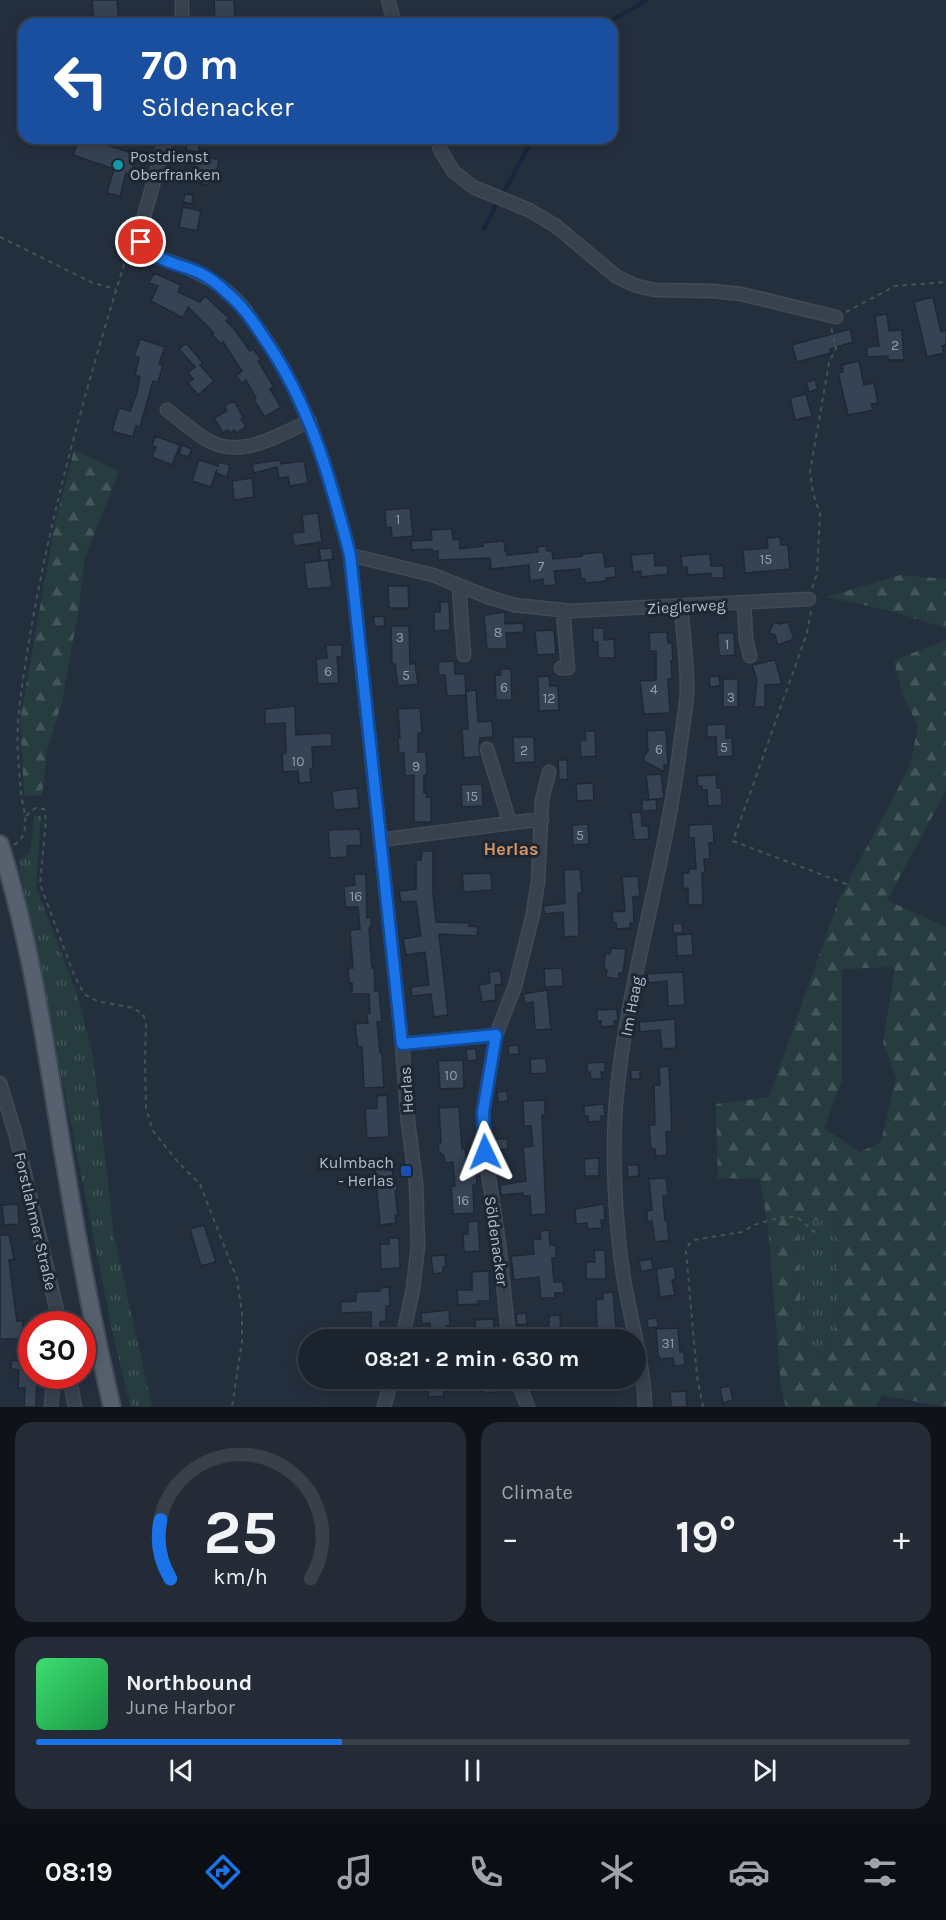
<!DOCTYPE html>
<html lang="en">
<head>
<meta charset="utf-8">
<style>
  body { margin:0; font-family:Karla,sans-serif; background:#242b36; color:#f1f3f6; height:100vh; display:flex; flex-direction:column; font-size:22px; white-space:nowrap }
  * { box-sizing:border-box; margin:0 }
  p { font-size:20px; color:#a0a4aa }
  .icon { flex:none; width:33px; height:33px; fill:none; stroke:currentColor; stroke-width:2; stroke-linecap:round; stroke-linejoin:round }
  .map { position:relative; height:1407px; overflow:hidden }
  .side { display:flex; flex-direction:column; gap:15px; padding:15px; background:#0f1319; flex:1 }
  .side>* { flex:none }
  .guide { position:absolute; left:18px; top:18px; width:600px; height:126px; border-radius:18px; box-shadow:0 3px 15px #0003,0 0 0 2px #39404a; background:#1a4fa0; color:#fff; overflow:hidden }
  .speed { position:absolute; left:18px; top:1311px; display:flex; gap:12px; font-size:30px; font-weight:700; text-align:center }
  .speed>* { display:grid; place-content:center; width:78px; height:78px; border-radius:50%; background:#1b232e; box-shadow:0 3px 15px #0003,0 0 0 2px #39404a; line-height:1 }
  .speed .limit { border:9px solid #d22; background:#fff; color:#111 }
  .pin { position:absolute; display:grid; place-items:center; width:51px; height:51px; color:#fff; margin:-26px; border:3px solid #fff; border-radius:50%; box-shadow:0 2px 6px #0007 }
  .me { position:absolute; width:66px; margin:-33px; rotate:358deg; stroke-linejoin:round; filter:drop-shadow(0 0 4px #0008) }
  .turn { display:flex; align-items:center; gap:21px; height:126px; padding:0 24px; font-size:27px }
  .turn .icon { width:78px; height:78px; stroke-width:2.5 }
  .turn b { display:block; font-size:42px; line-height:51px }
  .big { font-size:45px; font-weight:700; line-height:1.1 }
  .side .widget { flex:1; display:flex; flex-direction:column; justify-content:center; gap:9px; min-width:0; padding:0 21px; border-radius:18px; background:#242b36 }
  .side .dial { align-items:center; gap:0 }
  .dial svg { height:156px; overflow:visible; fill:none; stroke:#39404a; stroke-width:7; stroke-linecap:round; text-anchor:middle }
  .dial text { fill:#f1f3f6; stroke:none }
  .song { display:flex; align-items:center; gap:18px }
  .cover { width:72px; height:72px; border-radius:9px; background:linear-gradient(135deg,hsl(140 70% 55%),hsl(140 70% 35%)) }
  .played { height:6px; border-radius:3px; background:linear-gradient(90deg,#1a73e8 35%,#39404a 35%) }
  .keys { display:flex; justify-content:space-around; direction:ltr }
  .heat { display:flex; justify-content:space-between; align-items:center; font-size:33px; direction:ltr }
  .side .tiles { flex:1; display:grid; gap:15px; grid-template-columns:1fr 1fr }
  .widget:last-child { grid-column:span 2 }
  .trip { position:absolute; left:298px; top:1329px; width:348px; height:60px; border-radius:30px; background:#1b232e; box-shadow:0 3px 15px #0003,0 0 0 2px #39404a; font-weight:700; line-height:60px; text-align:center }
  .tabs { display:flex; height:96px; justify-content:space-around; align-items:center; background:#0b0e12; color:#a0a4aa }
  .tabs .icon { width:42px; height:42px }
  .tabs .active { color:#1a73e8 }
  .tabs b { font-size:27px; color:#f1f3f6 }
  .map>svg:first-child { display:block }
</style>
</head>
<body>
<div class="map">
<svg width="946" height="1407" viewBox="0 0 946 1407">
  <defs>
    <pattern id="grass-tufts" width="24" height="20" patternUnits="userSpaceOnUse" patternTransform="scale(1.5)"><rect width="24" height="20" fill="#263c3f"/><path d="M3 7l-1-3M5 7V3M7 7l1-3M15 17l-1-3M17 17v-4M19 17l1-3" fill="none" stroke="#435659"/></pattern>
    <pattern id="forest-firs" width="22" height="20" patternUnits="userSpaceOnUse" patternTransform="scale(1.5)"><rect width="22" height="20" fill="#263c3f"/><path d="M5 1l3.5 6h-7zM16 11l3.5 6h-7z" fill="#435659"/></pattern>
  </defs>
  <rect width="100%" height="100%" fill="#242f3e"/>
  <path fill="url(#grass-tufts)" d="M34,816H41L36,887L77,994L93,1055L114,1235L152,1407H131L113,1335L18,860L30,852Z
    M835,1214L838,1320L822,1358L802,1353L798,1225Z"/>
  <path fill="url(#forest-firs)" fill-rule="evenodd" d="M74,450L119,471L85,558L79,607L62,702L47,750L42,795L24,796L20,720L55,523Z
    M900,575L946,579V628L887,610L827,597Z
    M946,640V791L887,900L946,927V1407L882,1395L876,1407H786L781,1388L768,1227L760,1179L718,1178L716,1104L769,1097L839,899L910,766L918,726L902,694L894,660ZM895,967L883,1042L896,1078L881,1142L860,1152L824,1128L842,1080V969ZM835,1214L838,1320L822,1358L802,1352L798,1226Z"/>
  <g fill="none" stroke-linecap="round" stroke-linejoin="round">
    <path stroke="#17263c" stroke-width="4" d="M605,24L647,0
      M505,190L533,138
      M484,229L496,205"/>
  </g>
  <path fill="#364354" stroke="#1f2835" stroke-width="1.5" d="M92,0H117L119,22L94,24Z
    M214,0H234L235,23H215Z
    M79,138H87L137,155L130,175L126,173L120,196L107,193L114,169L73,155Z
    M188,138H201L198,152L186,150Z
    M197,155L219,160L216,174L211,172L208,185L191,182Z
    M185,194L193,195L192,204L183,202Z
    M183,207L201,211L197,231L179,227Z
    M154,273L181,285L178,292L200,302L205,296L229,318L226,321L235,330L250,351L253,349L261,359L258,361L274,387L270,389L281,407L265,417L254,400L256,398L246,380L242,383L236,376L242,371L223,342L221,344L212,335L214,333L188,307L183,318L151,301L158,286L149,283Z
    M933,297L941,332L946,330V345L942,346L944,353L927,357L914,302Z
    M887,314L889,331L902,330L904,360H888V356L867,357V347L879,346L875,316Z
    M850,329L853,342L830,349L831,353L797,362L792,345Z
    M140,339L165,347L159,364L163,365L158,382L153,381L140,427L136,426L133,437L112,431L119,408L130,411L137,392L140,377L135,375L139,358L134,356Z
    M186,343L203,363L200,365L214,381L198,395L188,383L193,379L188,373L195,367L179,349Z
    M859,361L864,385L874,383L878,403L871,404L873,410L848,415L838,373L843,372L842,365Z
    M815,380L818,389L809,392L806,382Z
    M806,394L812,416L795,420L790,398Z
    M234,401L243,417L241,419L246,427L236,433L234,430L230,433L228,430L223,433L214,418L227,411L224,406Z
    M155,436L180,445L172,465L152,457L156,447L152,446Z
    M182,445L192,449L188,457L179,454Z
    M199,460L218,466L219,462L230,465L227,477L216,473L217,469L211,487L192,481Z
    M280,460L281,464L304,461L308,483L290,486L288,477L279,478L277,467L254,473L252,464Z
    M252,478L254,497L234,500L232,481Z
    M410,508L413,536L392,538L391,527L386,528L385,510Z
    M318,513L322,542L294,546L292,533L304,532L302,515Z
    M452,529L453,540L459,539L460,549L483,546L482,543L504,541L505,551L507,550V555L538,552L537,547L546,546L547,551H552L553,559L582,556V554L603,552L605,567L615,566L616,577L606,578V581L585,583V579H581L580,569L554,571L556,585L544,586L543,579L530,581L529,565L491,569L490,558L438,560V551H432V549L412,550L411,541L432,540L431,530Z
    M780,537L781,545H788L790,569L745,573L743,550L768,548L767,538Z
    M332,548L333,559L321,561L319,549Z
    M654,553L655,566L667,565L668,574L641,577V571L633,572L631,555Z
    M710,554L711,566H723L724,578H711V573L688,575L687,567L682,568L681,556Z
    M328,560L332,587L307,589L304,563Z
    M388,586H408L409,608H389Z
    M440,602H449L450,630L434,631V612H440Z
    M505,612V624L523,623L524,632L506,633L507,649H487L484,615Z
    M384,616L385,626L375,627L373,617Z
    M774,622L779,624L788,622L794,639L778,645L775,635L769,633Z
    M391,626H409L410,664L415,663L418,684L398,686L395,664H392Z
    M593,628H604V640L614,639L615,658H598V642H593Z
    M554,630L556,654L537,655L535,631Z
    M667,632L668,643H672L673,661H671L672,679H668L670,713L644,714L640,681L656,680V651H650L649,633Z
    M718,633H734L735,655L719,656Z
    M326,645H342V657H337L339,683L318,684L316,659L327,658Z
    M775,660L782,684L765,685V707H754L757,680L752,665Z
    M454,661L455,674H465L466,695L447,696L445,675H439L438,662Z
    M500,669H511L512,700H496L495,675H501Z
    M549,676L550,686H558L559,710L539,711L538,677Z
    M719,676L720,686L710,687L709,677Z
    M723,679H738V707H723Z
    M476,690L478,722L492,721L493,737L480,738L479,751L481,756L464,758L462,729H468L466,691Z
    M295,706L296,735L331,733L332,746L312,747L313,769H310L311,782L299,783L298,771L283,772L282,754L286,753L285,723L265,724V709Z
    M420,708L422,733H418V752H426L427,775H424V793H427L426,797H431V822H414V775L405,776L404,753H399L398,738H400L398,709Z
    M726,724V738H732L733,756L717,757L716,737H707V725Z
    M666,730L668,765H664V772L644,761V756L648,751L647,731Z
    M585,731H595L596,756L581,757L580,741L586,740Z
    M513,737H534L535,762L514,763Z
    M558,760H567L568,779L559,780Z
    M661,774L664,798L649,800L646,775Z
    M716,775L717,788H721L722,805L708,806L707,790H702V786H698L697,776Z
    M593,783L594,800L577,801L576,784Z
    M482,784L483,806L462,807L461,785Z
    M357,788L359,808L334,810L332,791Z
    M656,799L657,810L642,811V800Z
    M641,812L642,826H648L649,839L634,840L631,813Z
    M588,824L589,844L573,845L572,825Z
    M713,824L714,843H709L710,859H704L705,873H702L703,905H688V888L683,889V873H689V869H696L694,838H689V825Z
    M360,829L361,845L347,846V857L330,858L328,830Z
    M422,851H433V893L436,922L469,923V926L478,927L477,936L439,934L448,1015L434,1017L431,994L412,996L411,987L429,985L425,952L406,955L403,939L421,936L416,901L401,902L399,891L416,889V860H421Z
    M580,869L582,893H578L579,936L564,937L563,912L545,914L543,906L565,903L564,870Z
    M491,873L492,890L464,892L462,874Z
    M354,874H366L367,918L371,917V928H369L372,968L374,967L375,991H379L382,1022H377L380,1053H382L384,1087L364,1088L362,1047H358L355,1024L368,1023L367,1014L370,1013L369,994H352V983H349L348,968H353L350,930L360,929L358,907H345L344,886L355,885Z
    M638,876L640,896L633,897L634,923H630V928L617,929L616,923H613L612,912L625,911L622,877Z
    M682,923L683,933H673V924Z
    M692,934L693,955L677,956L676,935Z
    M611,948L626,949L623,973H619V979L606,977L607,970L604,969L605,954H610Z
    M562,968L563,986L545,987L544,969Z
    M500,971L502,984L495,985L496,1000L482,1002L479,985L490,983L489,972Z
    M683,972L685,1005L668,1006L667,981L648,983L647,974Z
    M547,990L551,1029L535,1030L533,1002L525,1004L523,994Z
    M617,1009L618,1021H614V1026L601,1027V1021H597V1010Z
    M675,1019L676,1048L662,1049L660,1030L640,1032L639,1022Z
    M518,1045L519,1054L509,1055L508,1046Z
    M466,1049H476L477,1060L467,1061Z
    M546,1058L547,1073L531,1074L530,1059Z
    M463,1060L464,1088L440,1089L438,1061Z
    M605,1062V1072H601L602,1079H591L590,1072H587V1063Z
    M669,1066L672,1131L666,1132L667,1155L656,1156L655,1149H651L649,1125H655L654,1085H660L659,1067Z
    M631,1070H640V1079H631Z
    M507,1091L508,1101L498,1102L497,1092Z
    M387,1095L389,1137L367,1138L365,1109L377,1108V1096Z
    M545,1100V1115H542L546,1214L531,1215L530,1196H523V1193L501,1195L500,1185L526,1181L523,1147L533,1146L531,1126H524L523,1101Z
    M604,1104L605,1116H601V1121L588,1122V1116H584V1106Z
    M459,1107L462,1149L465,1148L467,1165H470V1172L476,1171L477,1184L473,1185L474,1213L453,1214L451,1186H455L453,1162L445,1163L444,1156L439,1152L438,1145L441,1142L439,1108Z
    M495,1139H507L508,1149L496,1150Z
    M381,1154H391L393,1178H396L397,1191H395L398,1215H395L396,1223L380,1225L375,1170L381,1169Z
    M599,1158V1176H585L584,1159Z
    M627,1165H638L639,1176L628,1177Z
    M666,1178L668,1195L663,1196L665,1220H667L669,1240L655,1242L652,1221L647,1222V1211L652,1210L649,1179Z
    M18,1204L19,1224L4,1225L2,1205Z
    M604,1204L605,1220H601L602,1228L588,1229L587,1223L576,1224L575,1209Z
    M478,1221L480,1251L464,1252L463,1234H468V1222Z
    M204,1225L216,1262L201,1266L190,1229Z
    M549,1230L550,1245H556V1258H552L554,1282H563L564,1293H555V1298H541L539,1277L514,1280L511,1256L534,1254L533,1239H541L540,1231Z
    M0,1235H9L14,1259L9,1260L13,1292L17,1321H23L22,1339H0Z
    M389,1238H399L400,1268L381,1269L380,1244H389Z
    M594,1250H605L606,1279H586V1262H595Z
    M445,1255L446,1267H443V1273L433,1274L431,1256Z
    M651,1259L653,1269L641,1272L639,1261Z
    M674,1266L676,1279L672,1280L675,1295L660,1297L656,1269Z
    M489,1271L490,1301H478V1304L458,1305L457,1290H472V1272Z
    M389,1287L390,1306H386V1321L380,1322L381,1340H372L371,1312L341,1313V1302L356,1301V1292L380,1291V1288Z
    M613,1292L616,1328H597L596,1300L603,1299V1293Z
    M449,1310L450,1326H446L447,1340H432L430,1323L422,1324L421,1313Z
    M526,1313L527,1324L517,1325L516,1314Z
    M560,1315L561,1340H545V1326H549V1316Z
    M657,1318L658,1327L648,1328L647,1319Z
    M494,1319V1329H490L491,1337H476L475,1320Z
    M678,1328L680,1352H684L685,1365L674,1366L673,1358L661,1359L658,1356L656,1329Z
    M12,1360L32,1362V1376H37L36,1407H24L25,1388H18L19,1370L11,1369Z
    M428,1378H443L444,1396L428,1397Z
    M483,1378H498L499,1392L484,1393Z
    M730,1386L733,1400L723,1403L720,1388Z
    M686,1391L687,1407H671L670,1392Z"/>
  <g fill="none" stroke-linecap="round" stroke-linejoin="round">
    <defs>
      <path id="minor" d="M182,0V24
        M388,0L395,24
        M166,138L139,234C140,239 142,246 146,250C154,257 166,260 175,263C200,273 223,284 241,305C249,314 255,325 262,334C309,402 330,476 350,555L402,1044L408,1122L416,1183L418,1246L413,1289L402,1340
        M436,138L441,151L453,171L473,187L529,210L556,226L617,277L637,286L655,290L713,291L741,294L836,317
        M167,410C181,420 194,433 209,441C243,459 278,435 310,421
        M350,555L433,575L488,597L514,605L571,611L809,599
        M459,586L464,655
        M744,603L746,639L750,656
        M561,668H568L563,610
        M487,749L510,823
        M380,840L542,819
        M402,1044L496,1035
        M0,1083L16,1136L60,1324
        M509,1340L499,1244L485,1152L483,1112L496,1035L515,986L533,914L538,881L542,800L549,772
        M69,1376L75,1407
        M516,1378L528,1407
        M51,1407L54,1376
        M384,1407L392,1378
        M645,1407C644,1367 633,1329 626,1291C615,1232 611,1150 617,1091C629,975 666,863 680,747C682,729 686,711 687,693C688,666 683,634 681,607"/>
      <path id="major" d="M0,844C35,955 49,1073 69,1188C81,1261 95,1334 112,1407"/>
    </defs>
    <use href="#minor" stroke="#414a57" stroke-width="15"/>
    <use href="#major" stroke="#414a57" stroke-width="20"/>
    <path stroke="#3f5557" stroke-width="2" stroke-dasharray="4.5 4.5" stroke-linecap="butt" d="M0,237L93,283L116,289
      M846,312L895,286L946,282
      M812,588L817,574L820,514L813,493L810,472L829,363L836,348L831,327
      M811,611L807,633L733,841L849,885
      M26,816L35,808L44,809L46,820L40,884L74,975L84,994L97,1001L133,1008L143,1014L146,1023L145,1060L146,1108L153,1131L177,1161L200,1184L237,1279L242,1313V1341L232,1407
      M14,845C21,841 24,835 25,827C26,817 24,809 22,800C20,785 19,770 18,755C16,727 20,700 24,673C45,531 84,394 126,258L131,249
      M703,1407L697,1376L686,1251L689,1244L694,1240L742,1232L754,1225L785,1216L798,1218L819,1236"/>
    <use href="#minor" stroke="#38414e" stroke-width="12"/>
    <use href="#major" stroke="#56606e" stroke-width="16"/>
  </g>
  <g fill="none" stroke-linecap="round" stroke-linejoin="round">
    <defs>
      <path id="route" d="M141,242C152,261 181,264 200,273C210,278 219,285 226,292C242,305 253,321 264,338C310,404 330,478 350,555L402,1044L496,1035L483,1112L485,1152"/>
    </defs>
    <use href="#route" stroke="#114b97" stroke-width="15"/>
    <use href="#route" stroke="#1a73e8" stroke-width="10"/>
  </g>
  <circle fill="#0f9aa8" stroke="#1d2633" stroke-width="2" cx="118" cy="165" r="6"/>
  <rect fill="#1a4fb4" stroke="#1d2633" stroke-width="2" x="400" y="1165" width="12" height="12" rx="3"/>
  <g text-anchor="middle" stroke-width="6" stroke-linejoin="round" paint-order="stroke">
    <g font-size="14" fill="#929caa">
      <text x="895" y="350">2</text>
      <text x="398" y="524">1</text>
      <text x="766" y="564">15</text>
      <text x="541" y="571">7</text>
      <text x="498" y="637">8</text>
      <text x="400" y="642">3</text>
      <text x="727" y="649">1</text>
      <text x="328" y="676">6</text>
      <text x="406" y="680">5</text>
      <text x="504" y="692">6</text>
      <text x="654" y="694">4</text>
      <text x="731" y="702">3</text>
      <text x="549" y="703">12</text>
      <text x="724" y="752">5</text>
      <text x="659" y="754">6</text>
      <text x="524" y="755">2</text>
      <text x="298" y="766">10</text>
      <text x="416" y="771">9</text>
      <text x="472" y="801">15</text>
      <text x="580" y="840">5</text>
      <text x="356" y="901">16</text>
      <text x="451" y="1080">10</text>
      <text x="463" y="1205">16</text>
      <text x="668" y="1348">31</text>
    </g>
    <g font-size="16" fill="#b4bcc9" stroke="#1d2633" text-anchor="start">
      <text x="130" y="162">Postdienst<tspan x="130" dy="18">Oberfranken</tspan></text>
      <text x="394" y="1168" text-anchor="end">Kulmbach<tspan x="394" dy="18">- Herlas</tspan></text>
    </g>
    <g font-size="16" fill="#b4bcc9" stroke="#1d2633">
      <text transform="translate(686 606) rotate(-3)" y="6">Zieglerweg</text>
      <text transform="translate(631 1006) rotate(-79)" y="6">Im Haag</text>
      <text transform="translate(406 1090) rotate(-94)" y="6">Herlas</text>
      <text transform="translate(36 1221) rotate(77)" y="6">Forstlahmer Straße</text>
      <text transform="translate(497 1241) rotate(82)" y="6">Söldenacker</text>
    </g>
    <g font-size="18" font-weight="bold" fill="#d59563" stroke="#1d2633">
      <text x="511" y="855">Herlas</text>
    </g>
  </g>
</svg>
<div class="speed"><div class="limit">30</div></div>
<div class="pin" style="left:141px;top:242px;background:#d93025"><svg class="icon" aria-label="arrive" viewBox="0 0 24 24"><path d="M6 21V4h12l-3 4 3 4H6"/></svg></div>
<svg class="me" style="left:485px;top:1152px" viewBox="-20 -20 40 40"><path d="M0-17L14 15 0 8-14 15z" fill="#1a73e8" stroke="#fff" stroke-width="4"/></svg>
<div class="trip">08:21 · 2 min · 630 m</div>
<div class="guide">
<div class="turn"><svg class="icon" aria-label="left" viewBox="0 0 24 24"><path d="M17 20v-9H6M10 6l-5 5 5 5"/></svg><div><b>70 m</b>Söldenacker</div></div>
</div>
</div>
<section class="side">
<div class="tiles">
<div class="widget dial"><svg viewBox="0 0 100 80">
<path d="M14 69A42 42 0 1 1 86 69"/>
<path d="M14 69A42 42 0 0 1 9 39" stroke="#1a73e8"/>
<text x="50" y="56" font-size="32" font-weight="700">25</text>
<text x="50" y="72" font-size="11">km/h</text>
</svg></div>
<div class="widget"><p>Climate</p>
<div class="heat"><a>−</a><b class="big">19°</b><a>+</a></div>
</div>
<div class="widget">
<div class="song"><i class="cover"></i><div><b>Northbound</b><p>June Harbor</p></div></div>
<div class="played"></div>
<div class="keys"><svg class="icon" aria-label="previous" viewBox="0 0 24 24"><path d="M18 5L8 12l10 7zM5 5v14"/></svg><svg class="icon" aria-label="pause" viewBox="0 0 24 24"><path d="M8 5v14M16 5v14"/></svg><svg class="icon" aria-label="next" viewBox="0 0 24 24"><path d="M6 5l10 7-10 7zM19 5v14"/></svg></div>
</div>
</div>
</section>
<nav class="tabs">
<b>08:19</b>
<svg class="icon active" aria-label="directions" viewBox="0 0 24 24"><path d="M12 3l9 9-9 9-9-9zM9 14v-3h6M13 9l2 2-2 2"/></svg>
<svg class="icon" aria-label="music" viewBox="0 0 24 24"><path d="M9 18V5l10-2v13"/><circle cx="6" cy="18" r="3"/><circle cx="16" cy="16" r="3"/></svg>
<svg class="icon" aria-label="phone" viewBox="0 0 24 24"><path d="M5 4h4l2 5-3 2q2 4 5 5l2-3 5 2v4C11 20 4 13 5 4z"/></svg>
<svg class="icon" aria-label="climate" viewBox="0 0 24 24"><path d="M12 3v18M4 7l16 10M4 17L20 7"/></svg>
<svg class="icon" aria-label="car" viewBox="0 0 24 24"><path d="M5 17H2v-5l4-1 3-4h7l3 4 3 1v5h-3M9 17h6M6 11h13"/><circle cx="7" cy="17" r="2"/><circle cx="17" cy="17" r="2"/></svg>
<svg class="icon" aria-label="filters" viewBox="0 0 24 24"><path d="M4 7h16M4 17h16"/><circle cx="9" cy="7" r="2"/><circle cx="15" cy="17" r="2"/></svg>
</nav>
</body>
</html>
